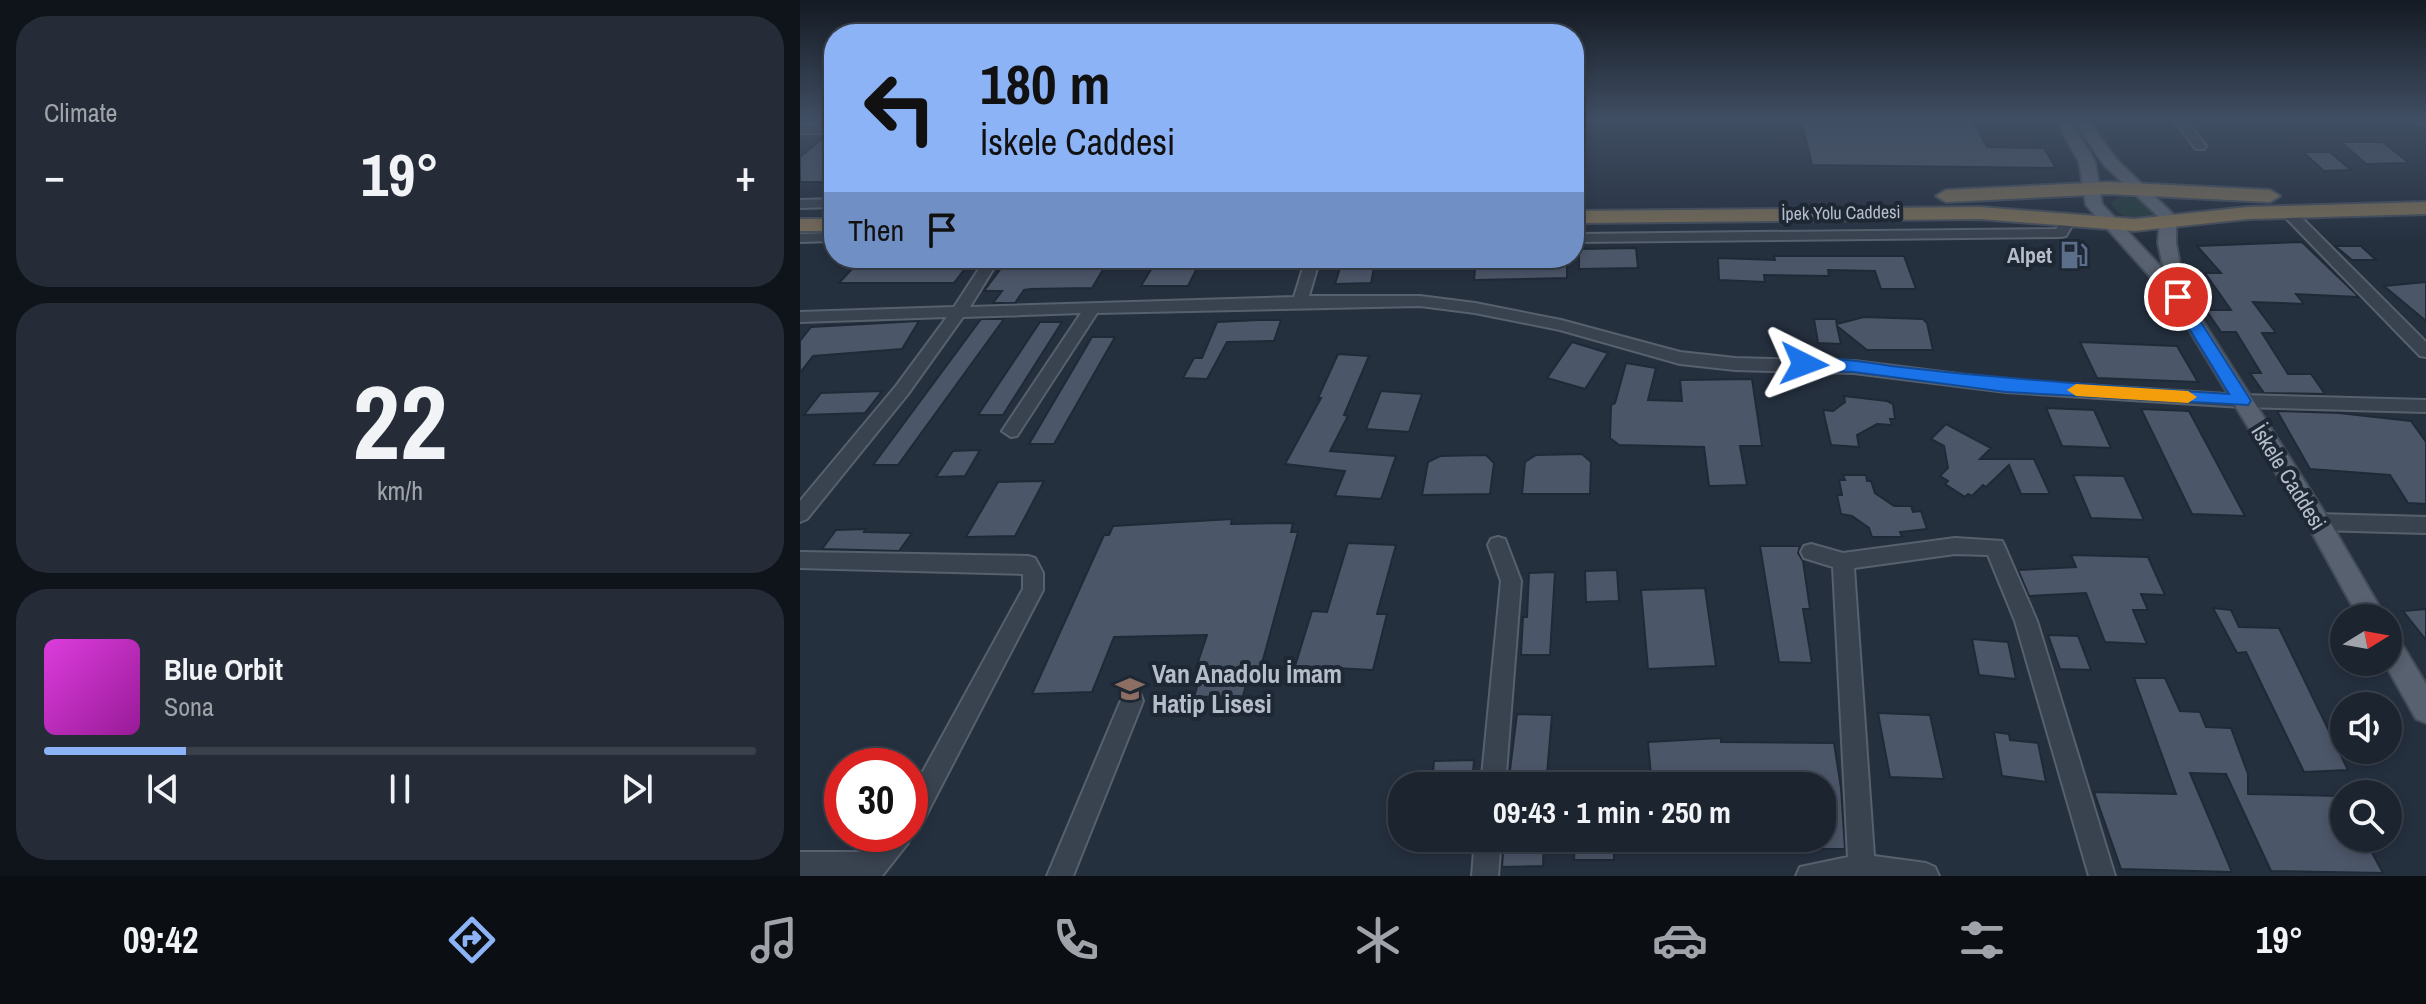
<!DOCTYPE html>
<html lang="en">
<head>
<meta charset="utf-8">
<style>
  body { margin:0; font-family:"Archivo Narrow",sans-serif; background:#252c37; color:#f1f3f6; height:100vh; display:flex; flex-direction:column; font-size:30px; white-space:nowrap }
  * { box-sizing:border-box; margin:0 }
  p { font-size:26px; color:#a0a4aa }
  .icon { flex:none; width:44px; height:44px; fill:none; stroke:currentColor; stroke-width:2; stroke-linecap:round; stroke-linejoin:round }
  .map { position:relative; flex:1; overflow:hidden }
  .sheet { display:flex; flex-direction:column; gap:16px; padding:16px; background:#0f141a; width:800px }
  .sheet>* { flex:none }
  .banner { position:absolute; left:24px; top:24px; width:760px; height:244px; border-radius:32px; box-shadow:0 4px 12px #0003,0 0 0 2px #3a414b; background:#8db3f7; color:#111; overflow:hidden }
  .needle { width:52px; rotate:79deg }
  .buttons { position:absolute; left:1530px; top:604px; display:grid; gap:16px }
  .buttons a { display:grid; place-items:center; width:72px; height:72px; border-radius:50%; background:#1c242f; box-shadow:0 4px 12px #0003,0 0 0 2px #3a414b; font-size:40px }
  .speed { position:absolute; left:24px; top:748px; display:flex; gap:16px; font-size:40px; font-weight:700; text-align:center }
  .speed>* { display:grid; place-content:center; width:104px; height:104px; border-radius:50%; background:#1c242f; box-shadow:0 4px 12px #0003,0 0 0 2px #3a414b; line-height:1 }
  .speed .limit { border:12px solid #d22; background:#fff; color:#111 }
  .pin { position:absolute; display:grid; place-items:center; width:68px; height:68px; color:#fff; margin:-34px; border:4px solid #fff; border-radius:50%; box-shadow:0 2px 8px #0007 }
  .me { position:absolute; width:88px; margin:-44px; rotate:93deg; stroke-linejoin:round; filter:drop-shadow(0 0 6px #0008) }
  .turn { display:flex; align-items:center; gap:28px; height:168px; padding:0 24px; font-size:36px }
  .turn .icon { width:104px; height:104px; stroke-width:2.5 }
  .turn b { display:block; font-size:56px; line-height:68px }
  .then { display:flex; align-items:center; height:76px; padding:0 24px; background:#0003; gap:16px; font-size:30px }
  .big { font-size:60px; font-weight:700; line-height:1.1 }
  .sheet .card { flex:1; display:flex; flex-direction:column; justify-content:center; gap:12px; min-width:0; padding:0 28px; border-radius:32px; background:#252c37 }
  .sheet .dial { align-items:center; gap:0 }
  .dial b { font-size:104px; line-height:1 }
  .song { display:flex; align-items:center; gap:24px }
  .cover { width:96px; height:96px; border-radius:12px; background:linear-gradient(135deg,hsl(300 70% 55%),hsl(300 70% 35%)) }
  .played { height:8px; border-radius:4px; background:linear-gradient(90deg,#8db3f7 20%,#3a414b 20%) }
  .keys { display:flex; justify-content:space-around; direction:ltr }
  .heat { display:flex; justify-content:space-between; align-items:center; font-size:44px; direction:ltr }
  .trip { position:absolute; left:588px; top:772px; width:448px; height:80px; border-radius:32px; background:#1c242f; box-shadow:0 4px 12px #0003,0 0 0 2px #3a414b; font-weight:700; line-height:80px; text-align:center }
  .dock { display:flex; height:128px; justify-content:space-around; align-items:center; background:#0b0e13; color:#a0a4aa }
  .dock .icon { width:56px; height:56px }
  .dock .current { color:#8db3f7 }
  .dock b { font-size:36px; color:#f1f3f6 }
  main { display:flex; flex:1; min-height:0 }
  .map>svg:first-child { display:block }
</style>
</head>
<body>
<main>
<section class="sheet">
<div class="card"><p>Climate</p>
<div class="heat"><a>−</a><b class="big">19°</b><a>+</a></div>
</div>
<div class="card dial"><b>22</b><p>km/h</p></div>
<div class="card">
<div class="song"><i class="cover"></i><div><b>Blue Orbit</b><p>Sona</p></div></div>
<div class="played"></div>
<div class="keys"><svg class="icon" aria-label="previous" viewBox="0 0 24 24"><path d="M18 5L8 12l10 7zM5 5v14"/></svg><svg class="icon" aria-label="pause" viewBox="0 0 24 24"><path d="M8 5v14M16 5v14"/></svg><svg class="icon" aria-label="next" viewBox="0 0 24 24"><path d="M6 5l10 7-10 7zM19 5v14"/></svg></div>
</div>
</section>
<div class="map">
<svg width="1626" height="876" viewBox="0 0 1626 876">
  <rect width="100%" height="100%" fill="#25303f"/>
  <path fill="#273d40" d="M1323,196L1345,201L1356,212L1355,215C1340,224 1317,219 1311,202Z"/>
  <path fill="#4b5668" stroke="#202936" stroke-width="2" d="M1001,120H1173L1187,147L1244,148L1256,168L1012,165Z
    M22,139H34V182H0V157Z
    M1541,142H1583L1609,163L1566,164Z
    M1503,152H1530L1551,170L1524,171Z
    M1502,242L1559,297L1496,294L1504,304L1453,302L1476,333H1462L1488,374H1511L1525,394L1464,393L1450,373H1461L1436,332H1421L1406,310H1431L1405,273H1421L1397,246Z
    M1535,246H1561L1576,260H1552Z
    M836,248L838,268L779,269V249Z
    M974,256H1104L1116,289H1081L1075,271L1028,270L1029,276L964,275L965,282L919,280L918,258L975,260Z
    M173,258L154,283H39L60,260Z
    M310,258L292,288L231,289L224,290L215,303H193L202,291H184L208,259Z
    M358,258H402L388,286H341Z
    M543,258H576L571,283L535,284Z
    M676,258H767V278L674,280Z
    M1626,282V321L1584,286Z
    M1064,317L1123,319L1127,323L1133,350H1067L1037,326L1041,344L1018,343L1014,319H1036L1037,324Z
    M181,319H204L98,465H73Z
    M458,320H481L474,341L427,342L407,379L383,378L394,358H402L417,322Z
    M119,321L102,349L13,356L0,373V341L11,327Z
    M240,322H262L203,415H178Z
    M292,337H315L254,444H229Z
    M772,342L808,353L785,389L747,378Z
    M1280,342L1377,346L1398,382L1297,378Z
    M538,354L569,356L544,415L548,416L530,451L596,456L581,499L535,496L545,471L485,464L521,398H518Z
    M826,363L856,368L848,400L882,401L880,380L952,379L962,446H940L947,485L909,486L904,447L819,445L810,438L811,405L815,403Z
    M82,391L65,413L4,415L21,393Z
    M581,391L622,394L609,432L566,429Z
    M1044,396L1087,401L1093,404L1095,419H1090L1092,425L1077,424L1057,435L1059,447L1031,445L1023,410L1033,411L1045,402Z
    M1246,408L1294,410L1311,448L1262,446Z
    M1341,409L1389,411L1445,516L1392,514Z
    M1477,411L1539,413L1611,421L1626,442V504L1608,503L1590,475L1510,469Z
    M1146,424L1191,448L1180,459H1234L1250,494H1221L1209,465L1186,487L1183,485L1172,496L1168,494L1165,497L1145,484L1148,481L1140,476L1148,468L1144,446L1131,439Z
    M180,450L165,476L136,477L153,451Z
    M782,454L791,462L790,494H722L725,462L736,455Z
    M686,455L694,463L690,494L622,495L628,462L640,456Z
    M1043,475H1066L1067,481H1071L1075,493L1094,506H1111L1113,512L1121,511L1127,529L1100,532L1102,537H1072L1069,528L1052,516L1041,514L1037,495H1042L1039,480H1045Z
    M1273,475L1324,476L1344,520L1291,518Z
    M244,481L215,536L166,537L198,482Z
    M432,519L431,524L493,523L491,532H498L456,685H446L443,696L394,697L399,680H392L407,635L314,637L292,692L232,694L304,535H309L313,526Z
    M66,529L64,532L112,533L99,551L22,549L36,530Z
    M548,543L596,545L577,614H587L573,670L495,666L512,611L527,612Z
    M960,546H1000L998,553L1003,561L1010,609H1003L1012,663L979,662Z
    M1271,555L1348,557L1365,595L1341,594L1348,610H1333L1347,644L1305,642L1286,593L1229,596L1218,570L1276,567Z
    M817,570L819,601L786,602L785,571Z
    M755,572L750,655H721L723,617H727L729,573Z
    M905,588L916,666L848,669L841,590Z
    M1413,608L1431,610L1439,627L1479,628L1548,770L1504,772L1446,652L1437,653Z
    M1626,609V640L1603,611Z
    M1248,635L1278,636L1291,670L1260,669Z
    M1172,639L1208,642L1216,679L1179,675Z
    M1334,678H1365L1380,711L1400,712L1406,727L1431,728L1448,774V794L1541,796L1544,801V838H1564L1583,873L1471,871L1426,774L1390,773L1432,872L1321,869L1294,792L1376,794Z
    M1078,713L1130,715L1144,779L1090,777Z
    M717,714L752,715L746,786H708Z
    M1194,732L1209,734L1210,740L1238,743L1246,782L1202,776Z
    M921,738V742L1034,743L1041,788L1045,849H1022V786H852L848,742Z
    M674,760L672,786H632L634,761Z
    M704,838H744L743,866L702,867Z
    M775,838H814V860H774Z"/>
  <g fill="none" stroke-linecap="round" stroke-linejoin="round">
    <defs>
      <path id="minor" d="M1374,120H1386L1406,146L1404,149H1396Z
        M1614,120H1626V126Z
        M0,125H34V133H0Z
        M34,199V207L0,208V200Z
        M1487,207L1492,208L1626,342V357L1620,356L1482,214V208Z
        M1269,215L1276,219L1266,236L1261,237L774,242V234L1256,229L1264,216Z
        M34,233V241L0,242V234Z
        M186,258H200L170,307L494,297L506,258H520L509,296H620L675,303L761,320L880,352L935,358L1054,361L1206,380L1442,395L1626,400V412L1442,407L1206,392L1054,373L935,370L880,364L760,330L675,313L620,306L297,313L217,436L211,437L202,431L281,313L163,317L108,394L7,519L0,522V501L96,386L147,317L0,322V312L154,307Z
        M1518,514L1626,517V533L1518,530L1511,528L1508,522L1511,516Z
        M698,537L705,539L721,581L705,786H681L701,581L688,545L691,539Z
        M1155,538L1202,541L1205,547L1237,621L1315,876H1289L1215,621L1188,555L1155,554L1054,568L1074,856L1126,863L1135,867L1139,876H996L1000,867L1048,857L1033,567L1004,558L1001,552L1004,546L1011,544L1043,553Z
        M0,552L228,556L235,558L243,573V590L119,829L111,832L108,843L82,876H0V852H68L83,834H110V795L223,589V574L0,568Z
        M332,690L340,693L343,701L273,876H247L324,693Z
        M675,838H701L698,876H672Z"/>
      <path id="major" d="M1256,120H1270L1295,162L1302,204L1364,270L1358,243L1360,218L1304,165L1274,120H1288L1316,159L1376,217V243L1385,293L1526,515L1586,618H1559L1510,529L1371,300L1286,205L1279,162Z
        M1588,632L1597,636L1626,684V723L1616,719L1584,662H1588Z"/>
      <path id="highway" d="M1309,182L1470,190L1480,196L1470,202L1309,194L1146,202L1136,196L1146,190Z
        M1626,202V214L1448,219L1334,231L1180,219L774,223V211L1180,207L1334,219L1448,207Z
        M0,219H34V231H0Z"/>
    </defs>
    <use href="#minor" stroke="#57606d" stroke-width="4"/>
    <use href="#major" stroke="#434b58" stroke-width="4"/>
    <use href="#highway" stroke="#444d5a" stroke-width="4"/>
    <use href="#minor" fill="#39424f" fill-rule="evenodd"/>
    <use href="#major" fill="#57616f" fill-rule="evenodd"/>
    <use href="#highway" fill="#756a56" fill-rule="evenodd"/>
  </g>
  <linearGradient id="sky" x2="0" y2="1"><stop stop-color="#141a23"/><stop offset="0.49" stop-color="#404e63"/><stop offset="1" stop-color="#404e63" stop-opacity="0"/></linearGradient>
  <rect width="1626" height="243" fill="url(#sky)"/>
  <path fill="#1a73e8" stroke="#114b97" stroke-width="2" d="M1378,292L1383,294L1448,396L1451,401L1448,405L1206,392L1054,372L1004,370L996,364C1007,352 1073,363 1091,366C1204,379 1316,387 1429,394L1370,297Z"/>
  <path fill="#f59e0b" d="M1276,384L1388,391L1397,397L1388,403L1276,396L1267,390Z"/>
  <defs>
    <symbol id="fuel-bare" viewBox="-9 -9 18 18"><path d="M-5.5-6h7V0h2V4h1.3V-2.5L3-4.5l.8-.8L6-3V5H2.5V1h-1V6h-7ZM-4.2-4.7v3.2H.2V-4.7Z" fill="#5c6f8a" stroke="#1e2734" stroke-width="2.5" paint-order="stroke"/></symbol>
    <symbol id="school-bare" viewBox="-9 -9 18 18"><path d="M0-5L7-2L0 1L-7-2ZM-4 1L0 2.5L4 1V4Q0 6-4 4Z" fill="#8d6e63" stroke="#1e2734" stroke-width="2.5" paint-order="stroke"/></symbol>
  </defs>
  <g fill-rule="evenodd">
    <use href="#fuel-bare" x="1254" y="235" width="40" height="40"/>
    <use href="#school-bare" x="310" y="669" width="40" height="40"/>
  </g>
  <g text-anchor="middle" stroke-width="8" stroke-linejoin="round" paint-order="stroke">
    <g font-size="18" fill="#b6bdca" stroke="#1e2734">
      <text transform="translate(1041 213) rotate(-1)" y="6">İpek Yolu Caddesi</text>
    </g>
    <g font-size="22" font-weight="bold" fill="#b6bdca" stroke="#1e2734" text-anchor="end">
      <text x="1252" y="263">Alpet</text>
    </g>
    <g font-size="22" fill="#b6bdca" stroke="#1e2734">
      <text transform="translate(1489 477) rotate(58)" y="8">İskele Caddesi</text>
    </g>
    <g font-size="26" font-weight="bold" fill="#b6bdca" stroke="#1e2734" text-anchor="start">
      <text x="352" y="683">Van Anadolu İmam<tspan x="352" dy="30">Hatip Lisesi</tspan></text>
    </g>
  </g>
</svg>
<div class="buttons">
<a><svg class="needle" viewBox="-14 -14 28 28"><path d="M0-13l5 13h-10z" fill="#e53935"/><path d="M0 13l5-13h-10z" fill="#a0a4aa"/></svg></a>
<a><svg class="icon" aria-label="sound" viewBox="0 0 24 24"><path d="M4 9h4l5-4v14l-5-4H4zM17 9q2 3 0 6"/></svg></a>
<a><svg class="icon" aria-label="search" viewBox="0 0 24 24"><circle cx="10" cy="10" r="6"/><path d="M15 15l6 6"/></svg></a>
</div>
<div class="speed"><div class="limit">30</div></div>
<div class="pin" style="left:1378px;top:297px;background:#d93025"><svg class="icon" aria-label="arrive" viewBox="0 0 24 24"><path d="M6 21V4h12l-3 4 3 4H6"/></svg></div>
<svg class="me" style="left:1004px;top:364px" viewBox="-20 -20 40 40"><path d="M0-17L14 15 0 8-14 15z" fill="#1a73e8" stroke="#fff" stroke-width="4"/></svg>
<div class="trip">09:43 · 1 min · 250 m</div>
<div class="banner">
<div class="turn"><svg class="icon" aria-label="left" viewBox="0 0 24 24"><path d="M17 20v-9H6M10 6l-5 5 5 5"/></svg><div><b>180 m</b>İskele Caddesi</div></div>
<div class="then">Then<svg class="icon" aria-label="arrive" viewBox="0 0 24 24"><path d="M6 21V4h12l-3 4 3 4H6"/></svg></div>
</div>
</div>
</main>
<nav class="dock">
<b>09:42</b>
<svg class="icon current" aria-label="directions" viewBox="0 0 24 24"><path d="M12 3l9 9-9 9-9-9zM9 14v-3h6M13 9l2 2-2 2"/></svg>
<svg class="icon" aria-label="music" viewBox="0 0 24 24"><path d="M9 18V5l10-2v13"/><circle cx="6" cy="18" r="3"/><circle cx="16" cy="16" r="3"/></svg>
<svg class="icon" aria-label="phone" viewBox="0 0 24 24"><path d="M5 4h4l2 5-3 2q2 4 5 5l2-3 5 2v4C11 20 4 13 5 4z"/></svg>
<svg class="icon" aria-label="climate" viewBox="0 0 24 24"><path d="M12 3v18M4 7l16 10M4 17L20 7"/></svg>
<svg class="icon" aria-label="car" viewBox="0 0 24 24"><path d="M5 17H2v-5l4-1 3-4h7l3 4 3 1v5h-3M9 17h6M6 11h13"/><circle cx="7" cy="17" r="2"/><circle cx="17" cy="17" r="2"/></svg>
<svg class="icon" aria-label="filters" viewBox="0 0 24 24"><path d="M4 7h16M4 17h16"/><circle cx="9" cy="7" r="2"/><circle cx="15" cy="17" r="2"/></svg>
<b>19°</b>
</nav>
</body>
</html>
